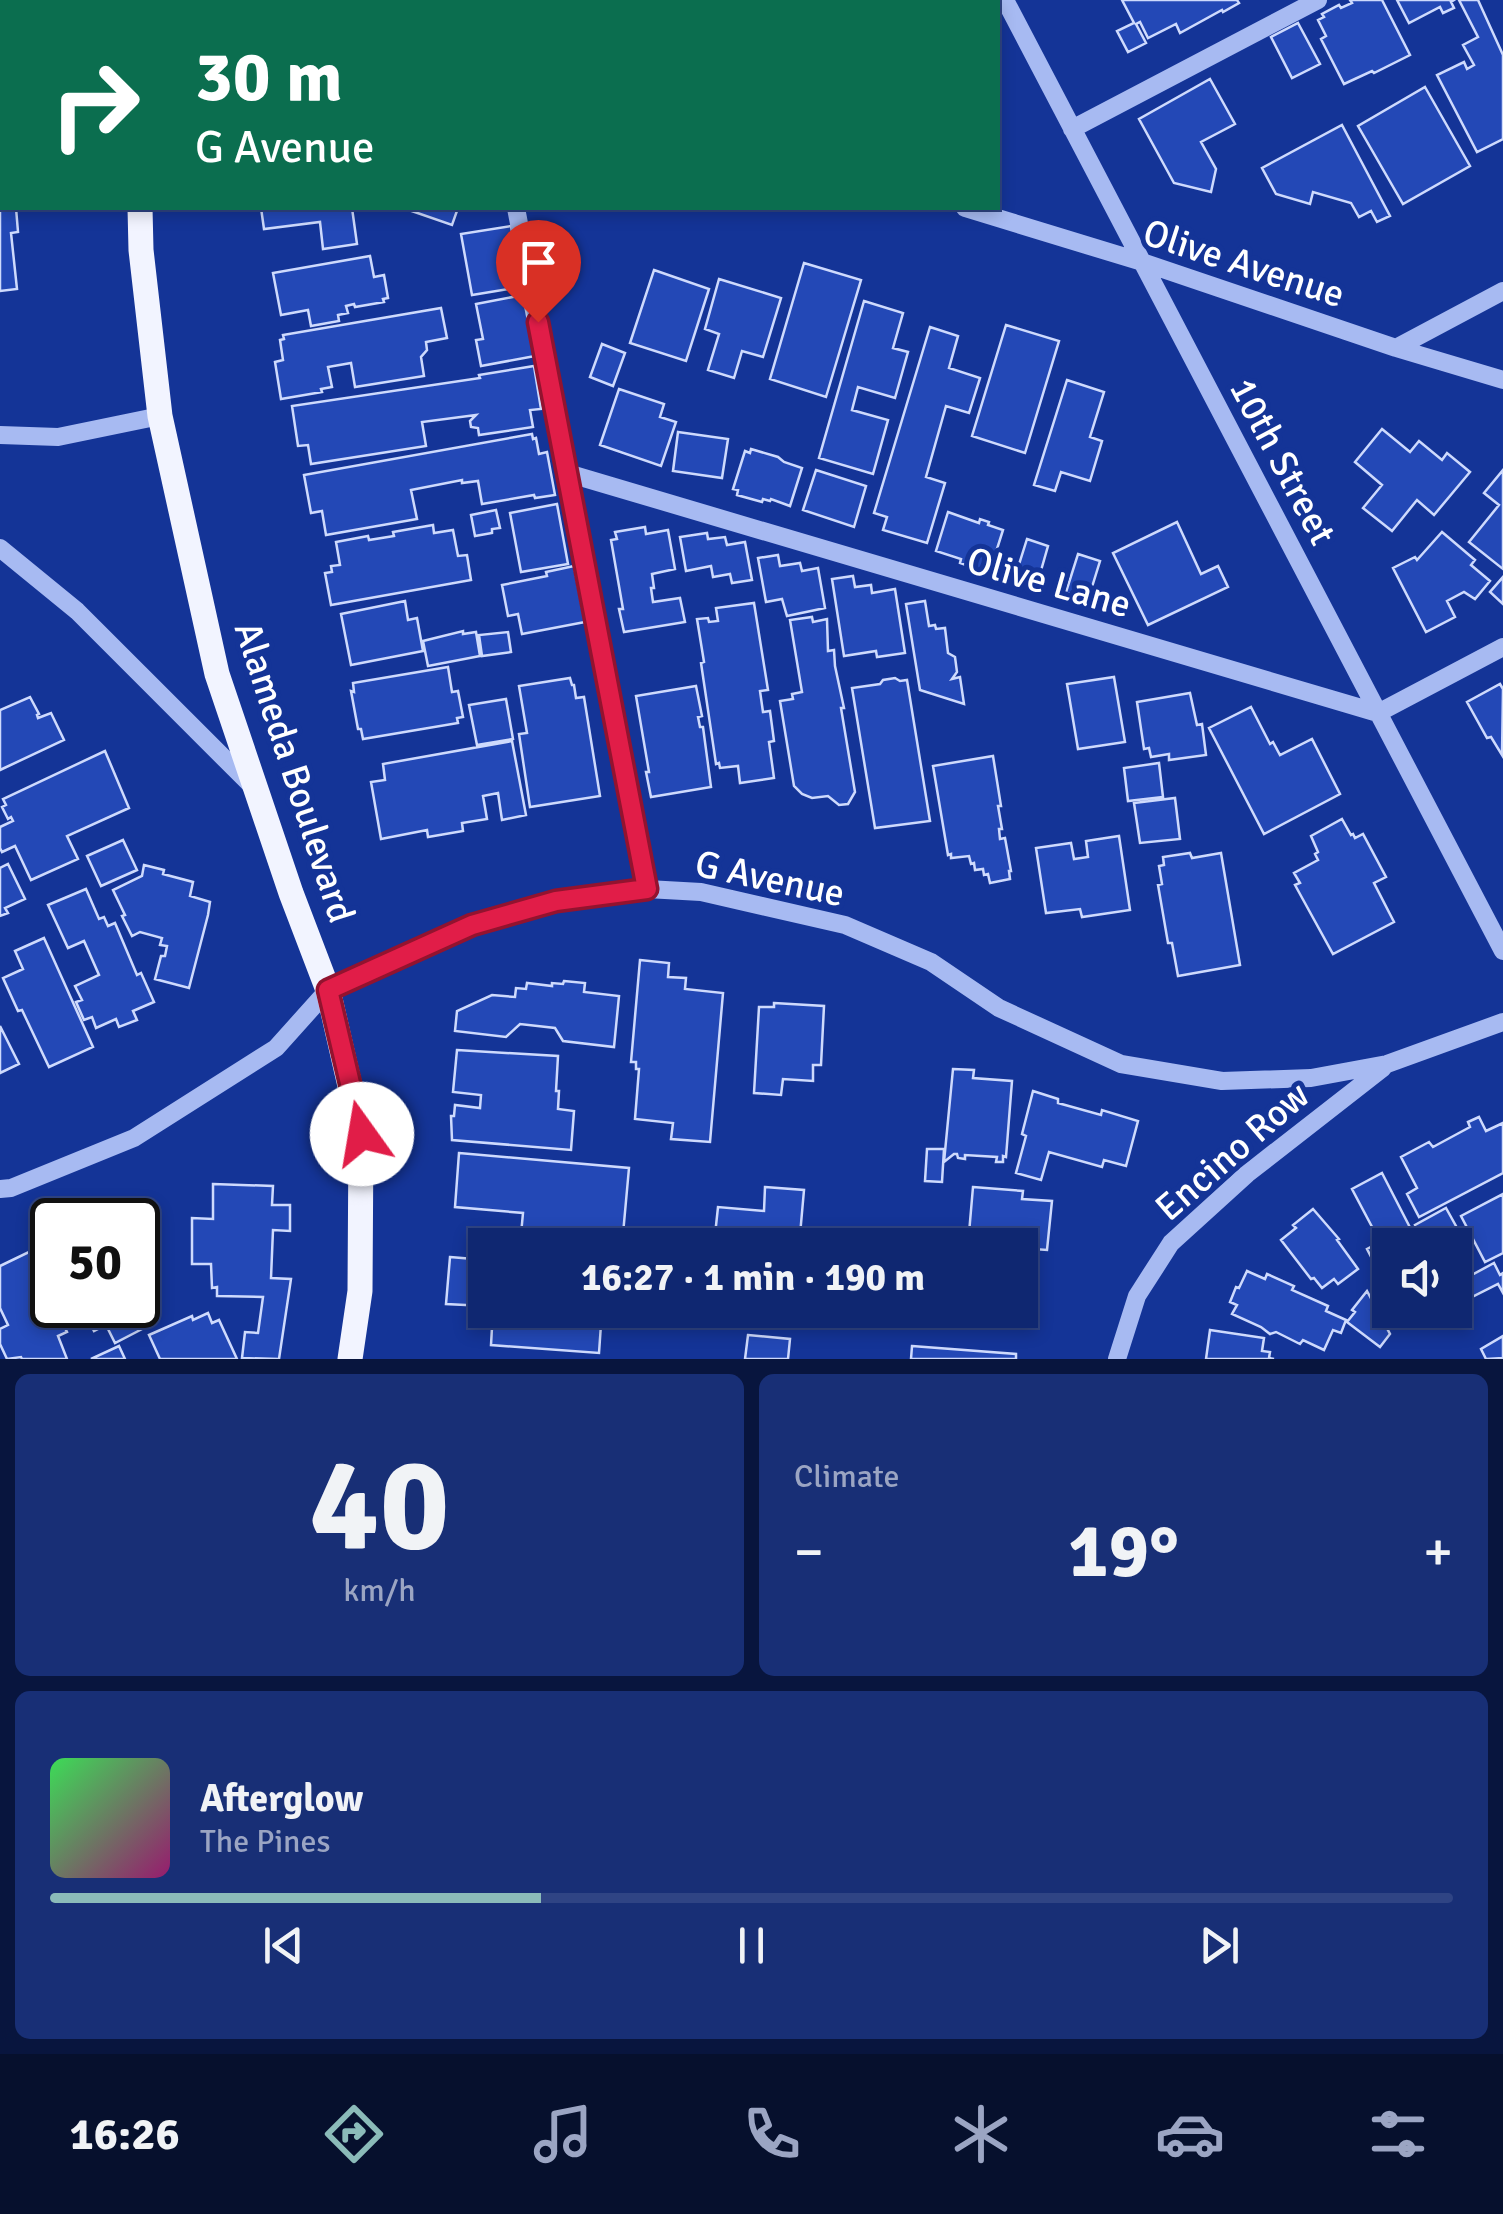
<!DOCTYPE html>
<html lang="en">
<head>
<meta charset="utf-8">
<style>
  body { margin:0; font-family:Signika,sans-serif; background:#182f76; color:#f1f3f6; height:100vh; display:flex; flex-direction:column; font-size:38px; white-space:nowrap }
  * { box-sizing:border-box; margin:0 }
  p { font-size:32px; color:#9ba5c3 }
  .icon { flex:none; width:55px; height:55px; fill:none; stroke:currentColor; stroke-width:2; stroke-linecap:round; stroke-linejoin:round }
  .map { position:relative; height:1359px; overflow:hidden }
  .details { display:flex; flex-direction:column; gap:15px; padding:15px; background:#08153e; flex:1 }
  .details>* { flex:none }
  .guide { position:absolute; left:0px; top:0px; width:1000px; height:210px; box-shadow:0 5px 15px #0003,0 0 0 2px #2f4484; background:#0b6e4f; color:#fff; overflow:hidden }
  .controls { position:absolute; left:1372px; top:1228px; display:grid; gap:20px }
  .controls a { display:grid; place-items:center; width:100px; height:100px; border-radius:0px; background:#0f2771; box-shadow:0 5px 15px #0003,0 0 0 2px #2f4484; font-size:50px }
  .speed { position:absolute; left:30px; top:1198px; display:flex; gap:20px; font-size:50px; font-weight:700; text-align:center }
  .speed>* { display:grid; place-content:center; width:130px; height:130px; border-radius:50%; background:#0f2771; box-shadow:0 5px 15px #0003,0 0 0 2px #2f4484; line-height:1 }
  .speed .limit { border:5px solid #111; border-radius:15px; background:#fff; color:#111 }
  .pin { position:absolute; display:grid; place-items:center; width:85px; height:85px; color:#fff; margin:-102px -42px; border-radius:50% 50% 50% 0; rotate:-45deg; box-shadow:0 0 10px #0007 }
  .pin .icon { rotate:45deg }
  .me { position:absolute; width:110px; margin:-55px; rotate:347deg; stroke-linejoin:round; filter:drop-shadow(0 0 8px #0008) }
  .turn { display:flex; align-items:center; gap:35px; height:210px; padding:0 30px; font-size:45px }
  .turn .icon { width:130px; height:130px; stroke-width:2.5 }
  .turn b { display:block; font-size:70px; line-height:85px }
  .big { font-size:75px; font-weight:700; line-height:1.1 }
  .details .widget { flex:1; display:flex; flex-direction:column; justify-content:center; gap:15px; min-width:0; padding:0 35px; border-radius:15px; background:#182f76 }
  .details .dial { align-items:center; gap:0 }
  .dial b { font-size:130px; line-height:1 }
  .song { display:flex; align-items:center; gap:30px }
  .cover { width:120px; height:120px; border-radius:15px; background:linear-gradient(135deg,hsl(130 70% 55%),hsl(320 70% 35%)) }
  .played { height:10px; border-radius:5px; background:linear-gradient(90deg,#8bbbb9 35%,#2f4484 35%) }
  .keys { display:flex; justify-content:space-around; direction:ltr }
  .heat { display:flex; justify-content:space-between; align-items:center; font-size:55px; direction:ltr }
  .details .tiles { flex:1; display:grid; gap:15px; grid-template-columns:1fr 1fr }
  .widget:last-child { grid-column:span 2 }
  .trip { position:absolute; left:468px; top:1228px; width:570px; height:100px; border-radius:0px; background:#0f2771; box-shadow:0 5px 15px #0003,0 0 0 2px #2f4484; font-weight:700; line-height:100px; text-align:center }
  .dock { display:flex; height:160px; justify-content:space-around; align-items:center; background:#06102d; color:#9ba5c3 }
  .dock .icon { width:70px; height:70px }
  .dock .selected { color:#8bbbb9 }
  .dock b { font-size:45px; color:#f1f3f6 }
  .map>svg:first-child { display:block }
</style>
</head>
<body>
<div class="map">
<svg width="1503" height="1359" viewBox="0 0 1503 1359">
  <rect width="100%" height="100%" fill="#143497"/>
  <path fill="#2348b6" stroke="#cedafd" stroke-width="2.5" d="M781,0H829L828,2H790Z
    M884,0H924L932,2H884Z
    M1122,0H1237L1239,3L1223,12L1222,10L1180,33L1176,24L1148,38L1140,22L1136,24L1146,43L1128,52L1117,31L1134,23Z
    M1350,0H1382L1410,55L1374,73L1372,71L1344,84L1321,39L1326,36L1318,20L1324,17L1322,14L1339,5L1341,8L1352,3Z
    M1397,0H1454L1451,2L1454,8L1443,13L1440,7L1409,23Z
    M1459,0H1478L1503,55V139L1477,152L1437,75L1464,62L1467,69L1474,65L1463,45L1478,37Z
    M0,22H2L0,92Z
    M1298,23L1320,64L1292,78L1271,37Z
    M1210,79L1235,124L1201,142L1216,169L1211,192L1174,183L1139,119Z
    M1425,87L1470,166L1403,204L1358,126Z
    M1342,125L1390,216L1377,222L1371,211L1359,217L1351,203L1313,192L1310,204L1276,194L1262,168Z
    M0,188H2V208H16L18,232L11,233L17,289L0,291Z
    M261,208H352L357,244L323,249L320,222L264,229Z
    M403,208H458L452,225Z
    M511,226L521,287L472,295L461,234Z
    M370,256L374,277L384,275L388,298L383,299L384,302L355,307L354,304L346,306L348,313L338,315L339,321L311,326L308,310L281,315L273,273Z
    M804,263L861,280L826,397L770,379Z
    M654,270L709,289L686,361L630,343Z
    M719,279L781,298L763,357L742,351L734,378L708,370L719,334L705,329Z
    M523,295L535,356L481,366L476,340L483,339L476,304Z
    M864,301L903,313L893,348L908,352L895,398L858,387L852,410L888,420L873,474L819,458Z
    M441,308L447,338L426,342L427,350L421,357L424,376L355,387L351,363L328,367L332,387L321,389L322,392L281,399L275,362L283,360L280,340L284,339L283,335Z
    M1006,325L1059,341L1025,453L972,436Z
    M930,327L958,336L949,368L980,378L969,413L946,406L926,477L945,483L927,543L883,530L887,517L874,513Z
    M602,344L625,353L613,386L590,377Z
    M534,366L541,409L530,410L533,427L479,435L478,428L471,427L470,421L476,415L422,422L426,446L311,464L308,445L298,446L292,406L480,378L479,375Z
    M1067,380L1104,392L1090,437L1102,441L1090,481L1061,472L1055,491L1034,485Z
    M619,389L664,404L660,417L676,422L661,466L600,445Z
    M1382,429L1410,452L1419,441L1442,460L1447,453L1470,472L1434,515L1417,500L1392,531L1363,508L1382,485L1355,462Z
    M678,432L728,439L722,478L673,471Z
    M532,434L533,439L536,438L539,454L547,452L555,495L535,498L534,495L482,504L478,481L462,483V480L411,490L417,519L326,535L322,511L311,513L304,475Z
    M751,449L778,457L784,462L802,468L790,506L771,499L770,501L763,499L762,502L737,495L738,490L733,489L745,451L750,453Z
    M816,470L866,486L854,527L803,510Z
    M1503,470V569L1469,542L1499,505L1484,493Z
    M557,504L568,564L521,572L510,513Z
    M496,510L500,528L492,529V533L475,536L471,515Z
    M948,512L979,523L980,519L989,522L988,525L1003,530L991,568L985,565L983,571L960,563L961,559L936,551Z
    M1177,522L1201,574L1218,566L1228,587L1148,625L1113,553Z
    M433,525L434,533L453,530L458,556L467,555L471,580L331,605L325,573L332,572L331,566L340,565L336,542L368,536L369,540L394,536L393,532Z
    M645,527L646,534L668,530L675,569L652,574L654,588H651L653,602L680,598L685,622L624,632L619,609H623L611,540L617,539L615,532Z
    M1442,532L1475,560L1471,565L1490,581L1475,599L1464,592L1447,601L1455,617L1426,632L1393,568L1415,557L1417,560Z
    M707,533L708,539L725,537L727,545L745,542L752,580L732,583L730,574L713,577L711,566L686,571L680,537Z
    M1027,539L1048,546L1038,581L1016,574Z
    M1078,554L1100,561L1088,600L1066,592Z
    M778,555L780,566L800,563L802,571L818,568L825,608L787,616L782,599L766,602L758,558Z
    M574,566L585,622L522,634L518,614L508,616L502,585L547,576L546,572Z
    M853,576L855,587L871,585L872,593L895,589L905,653L877,657L876,651L844,656L832,579Z
    M1503,577V604L1490,592Z
    M405,601L408,620L417,618L423,651L351,665L341,614Z
    M925,601L929,626L935,625L936,629L945,628L948,653L955,657L957,672L952,679L960,677L964,704L920,690L906,604Z
    M754,603L768,690L760,691L763,712L770,711L774,741L769,742L774,778L740,783L738,766L720,768L719,763L716,764L701,663L704,662L697,619L708,618L709,622L718,621L716,608Z
    M812,617L813,622L827,619L828,651L834,650L835,666L844,708H841L855,792L848,804L839,805L828,796L812,798L802,794L794,786L780,701L793,699L792,694L802,692L790,620Z
    M463,631V634L476,632L480,656L428,666L423,641Z
    M508,632L511,652L482,656L479,635Z
    M448,667L452,692L458,691L463,717L457,718L458,723L363,739L361,729H358L351,691L354,692L353,683Z
    M1114,677L1125,742L1078,749L1067,684Z
    M570,678L572,685H574L576,698L584,697L600,796L530,807L519,734L527,733L519,686Z
    M895,678L900,681L907,680L930,821L875,828L852,688L880,684L883,680Z
    M1500,684L1503,689L1502,755L1491,737L1487,738L1467,702Z
    M696,686L702,716L698,717L700,727H703L711,787L651,797L646,772H649L636,696Z
    M1190,693L1197,725L1202,724L1206,755L1169,760V754L1151,757L1149,748L1144,749L1137,702Z
    M30,697L39,714L37,715L38,718L51,713L64,740L0,770V710Z
    M506,699L513,739L477,745L469,705Z
    M1251,707L1270,744L1273,742L1280,755L1312,739L1340,794L1264,834L1209,728Z
    M512,741L526,815L502,820L498,793L483,796L487,819L462,823L463,831L428,837L427,830L381,839L371,782L385,780L383,764Z
    M105,751L129,808L67,836L78,859L31,880L15,846L2,852L0,848V827L13,821L11,817L8,819L2,807L6,805L3,799Z
    M993,756L1001,806H998L1002,829H999L1000,839L1005,838L1011,871H1009L1010,879L990,883L988,874L984,875L983,869L975,870L974,863L971,864L969,856L951,858V854L948,855L933,766Z
    M1159,763L1163,797L1128,801L1124,768Z
    M1175,798L1180,839L1140,843L1134,803Z
    M1342,819L1351,835L1353,834L1355,838L1363,834L1386,877L1374,883L1394,922L1333,954L1295,885L1300,883L1294,873L1318,860L1315,854L1318,852L1311,836Z
    M1119,836L1130,910L1082,917L1080,909L1046,913L1036,848L1071,843L1074,859L1088,857L1086,841Z
    M123,840L137,870L101,886L87,856Z
    M1190,853L1192,858L1221,853L1240,965L1178,976L1172,943H1168L1158,885L1162,884L1159,866L1164,865L1163,857Z
    M8,864L25,899L5,908L8,913L0,916V868Z
    M144,865L164,870L163,874L193,882L190,896L210,902L208,915L189,988L155,979L161,956H165L167,946L160,945L162,938L140,932L132,936L122,916L125,915L113,890L142,876Z
    M86,889L99,919L104,917L108,926L115,923L137,975L141,973L154,1002L133,1011L137,1020L119,1027L116,1019L96,1028L92,1017L84,1020L76,1002L82,1000L75,986L99,975L84,941L68,948L48,905Z
    M44,938L93,1047L49,1067L22,1010L18,1011L3,978L23,969L15,951Z
    M640,960L669,963L668,977L686,978L685,989L723,993L710,1142L671,1139L673,1123L635,1119L639,1069H636V1062H631Z
    M564,981L585,983L584,992L619,996L614,1047L563,1041L555,1028L520,1024L506,1037L455,1031L457,1011L492,995L515,997L516,988L526,989L527,983L552,986V983L563,984Z
    M774,1003L824,1006L821,1065H813V1081L783,1079L781,1095L754,1093L759,1007H774Z
    M0,1026L19,1064L0,1073Z
    M457,1050L558,1056L556,1091H559L558,1109L574,1111L571,1150L452,1140L451,1116H454L455,1105L480,1108L481,1095L453,1092Z
    M953,1069L974,1070L973,1078L1012,1081L1006,1157L1003,1156V1162H996L997,1157L965,1155V1159L958,1158L957,1154H954L944,1162Z
    M1033,1091L1058,1099V1103L1101,1115L1102,1110L1138,1121L1126,1166L1104,1160L1102,1167L1049,1152L1041,1180L1016,1173L1026,1136L1022,1134Z
    M1479,1117L1486,1131L1503,1123V1173L1419,1217L1407,1194L1417,1188L1401,1157L1429,1142L1433,1147L1470,1127L1468,1122Z
    M927,1149H944L942,1182L925,1181Z
    M459,1153L629,1168L622,1245H520L523,1213L455,1207Z
    M1382,1173L1419,1245H1390V1269L1380,1274L1367,1249L1380,1242L1352,1189Z
    M213,1184L273,1186L272,1205H290V1231L273,1230L271,1278L291,1279L279,1359L242,1358L245,1332L258,1333L263,1297L217,1296V1287L212,1288L211,1264H192V1218L213,1219Z
    M765,1187L804,1190L800,1235L749,1231L748,1245L714,1244L718,1207L764,1211Z
    M973,1187L1023,1191L1022,1199L1052,1201L1047,1250L1020,1248V1245H968Z
    M1503,1194V1253L1485,1262L1461,1216Z
    M1446,1208L1461,1235L1443,1245H1426L1415,1225Z
    M1313,1209L1339,1239L1337,1240L1358,1269L1338,1284L1334,1279L1322,1288L1314,1278L1311,1279L1281,1240L1296,1228L1293,1225Z
    M31,1251L36,1264L39,1263L52,1290V1305H59L67,1322L63,1324L67,1332L58,1336L67,1359H22L21,1357L7,1359L0,1344V1329L8,1325L0,1308V1266Z
    M450,1257L485,1260V1306L446,1304Z
    M1494,1263L1500,1275L1503,1273V1293L1498,1284L1458,1304L1455,1298V1284Z
    M1247,1271L1265,1279L1267,1274L1294,1286L1292,1290L1328,1306L1326,1311L1346,1320L1341,1333L1333,1330L1324,1350L1303,1340L1300,1344L1276,1332L1270,1334L1261,1327L1232,1314L1237,1305L1230,1302L1236,1287L1239,1288Z
    M1367,1291L1390,1334L1380,1347L1347,1322L1355,1312L1352,1310Z
    M81,1305H133L144,1328L115,1343L106,1325L94,1331Z
    M493,1310H602L599,1353L491,1345Z
    M208,1313L212,1323L219,1320L237,1359H160L149,1335L192,1316L193,1320Z
    M1210,1330L1264,1338L1262,1351L1270,1352L1269,1358L1274,1359H1206Z
    M748,1335L790,1339L788,1359H745Z
    M1503,1336V1358L1486,1359L1481,1349Z
    M119,1346L125,1359H91Z
    M912,1346L1016,1354V1359H911Z"/>
  <g fill="none" stroke-linecap="round" stroke-linejoin="round">
    <path stroke="#a7baf2" stroke-width="18" d="M296,0L304,2
      M1005,0L1503,951
      M1072,129L1318,0
      M516,208L647,889
      M965,208L1142,262L1396,348L1503,380
      M1396,348L1503,291
      M0,435L58,437L160,416
      M567,473L1378,713L1503,647
      M0,548L77,611L254,788
      M0,1189L11,1188L134,1138L276,1048L328,990L472,925L556,901L647,889L701,892L845,925L931,962L999,1008L1121,1064L1222,1081L1311,1078L1387,1064L1503,1022
      M1117,1359L1137,1296L1171,1243L1247,1174L1383,1068"/>
    <path stroke="#f2f4ff" stroke-width="25" d="M136,0V2
      M140,208L141,250L160,416L217,674L291,893L328,990L361,1134L360,1291L350,1359"/>
  </g>
  <g fill="none" stroke-linecap="round" stroke-linejoin="round">
    <defs>
      <path id="route" d="M362,1134L328,990L472,925L556,901L647,889L538,322"/>
    </defs>
    <use href="#route" stroke="#92132f" stroke-width="25"/>
    <use href="#route" stroke="#e11d48" stroke-width="18"/>
  </g>
  <g text-anchor="middle" stroke-width="10" stroke-linejoin="round" paint-order="stroke">
    <g font-size="38" fill="#fff" stroke="#143497">
      <text transform="translate(1244 263) rotate(18)" y="13">Olive Avenue</text>
      <text transform="translate(1283 461) rotate(62)" y="13">10th Street</text>
      <text transform="translate(1049 582) rotate(16)" y="13">Olive Lane</text>
      <text transform="translate(295 772) rotate(72)" y="13">Alameda Boulevard</text>
      <text transform="translate(770 878) rotate(12)" y="13">G Avenue</text>
      <text transform="translate(1232 1151) rotate(-41)" y="13">Encino Row</text>
    </g>
  </g>
</svg>
<div class="controls">
<a><svg class="icon" aria-label="sound" viewBox="0 0 24 24"><path d="M4 9h4l5-4v14l-5-4H4zM17 9q2 3 0 6"/></svg></a>
</div>
<div class="speed"><div class="limit">50</div></div>
<div class="pin" style="left:538px;top:322px;background:#d93025"><svg class="icon" aria-label="arrive" viewBox="0 0 24 24"><path d="M6 21V4h12l-3 4 3 4H6"/></svg></div>
<svg class="me" style="left:362px;top:1134px" viewBox="-20 -20 40 40"><circle r="19" fill="#fff"/><path d="M0-13L10 11 0 6-10 11z" fill="#e11d48"/></svg>
<div class="trip">16:27 · 1 min · 190 m</div>
<div class="guide">
<div class="turn"><svg class="icon" aria-label="right" viewBox="0 0 24 24"><path d="M7 20v-9h11M14 6l5 5-5 5"/></svg><div><b>30 m</b>G Avenue</div></div>
</div>
</div>
<section class="details">
<div class="tiles">
<div class="widget dial"><b>40</b><p>km/h</p></div>
<div class="widget"><p>Climate</p>
<div class="heat"><a>−</a><b class="big">19°</b><a>+</a></div>
</div>
<div class="widget">
<div class="song"><i class="cover"></i><div><b>Afterglow</b><p>The Pines</p></div></div>
<div class="played"></div>
<div class="keys"><svg class="icon" aria-label="previous" viewBox="0 0 24 24"><path d="M18 5L8 12l10 7zM5 5v14"/></svg><svg class="icon" aria-label="pause" viewBox="0 0 24 24"><path d="M8 5v14M16 5v14"/></svg><svg class="icon" aria-label="next" viewBox="0 0 24 24"><path d="M6 5l10 7-10 7zM19 5v14"/></svg></div>
</div>
</div>
</section>
<nav class="dock">
<b>16:26</b>
<svg class="icon selected" aria-label="directions" viewBox="0 0 24 24"><path d="M12 3l9 9-9 9-9-9zM9 14v-3h6M13 9l2 2-2 2"/></svg>
<svg class="icon" aria-label="music" viewBox="0 0 24 24"><path d="M9 18V5l10-2v13"/><circle cx="6" cy="18" r="3"/><circle cx="16" cy="16" r="3"/></svg>
<svg class="icon" aria-label="phone" viewBox="0 0 24 24"><path d="M5 4h4l2 5-3 2q2 4 5 5l2-3 5 2v4C11 20 4 13 5 4z"/></svg>
<svg class="icon" aria-label="climate" viewBox="0 0 24 24"><path d="M12 3v18M4 7l16 10M4 17L20 7"/></svg>
<svg class="icon" aria-label="car" viewBox="0 0 24 24"><path d="M5 17H2v-5l4-1 3-4h7l3 4 3 1v5h-3M9 17h6M6 11h13"/><circle cx="7" cy="17" r="2"/><circle cx="17" cy="17" r="2"/></svg>
<svg class="icon" aria-label="filters" viewBox="0 0 24 24"><path d="M4 7h16M4 17h16"/><circle cx="9" cy="7" r="2"/><circle cx="15" cy="17" r="2"/></svg>
</nav>
</body>
</html>
